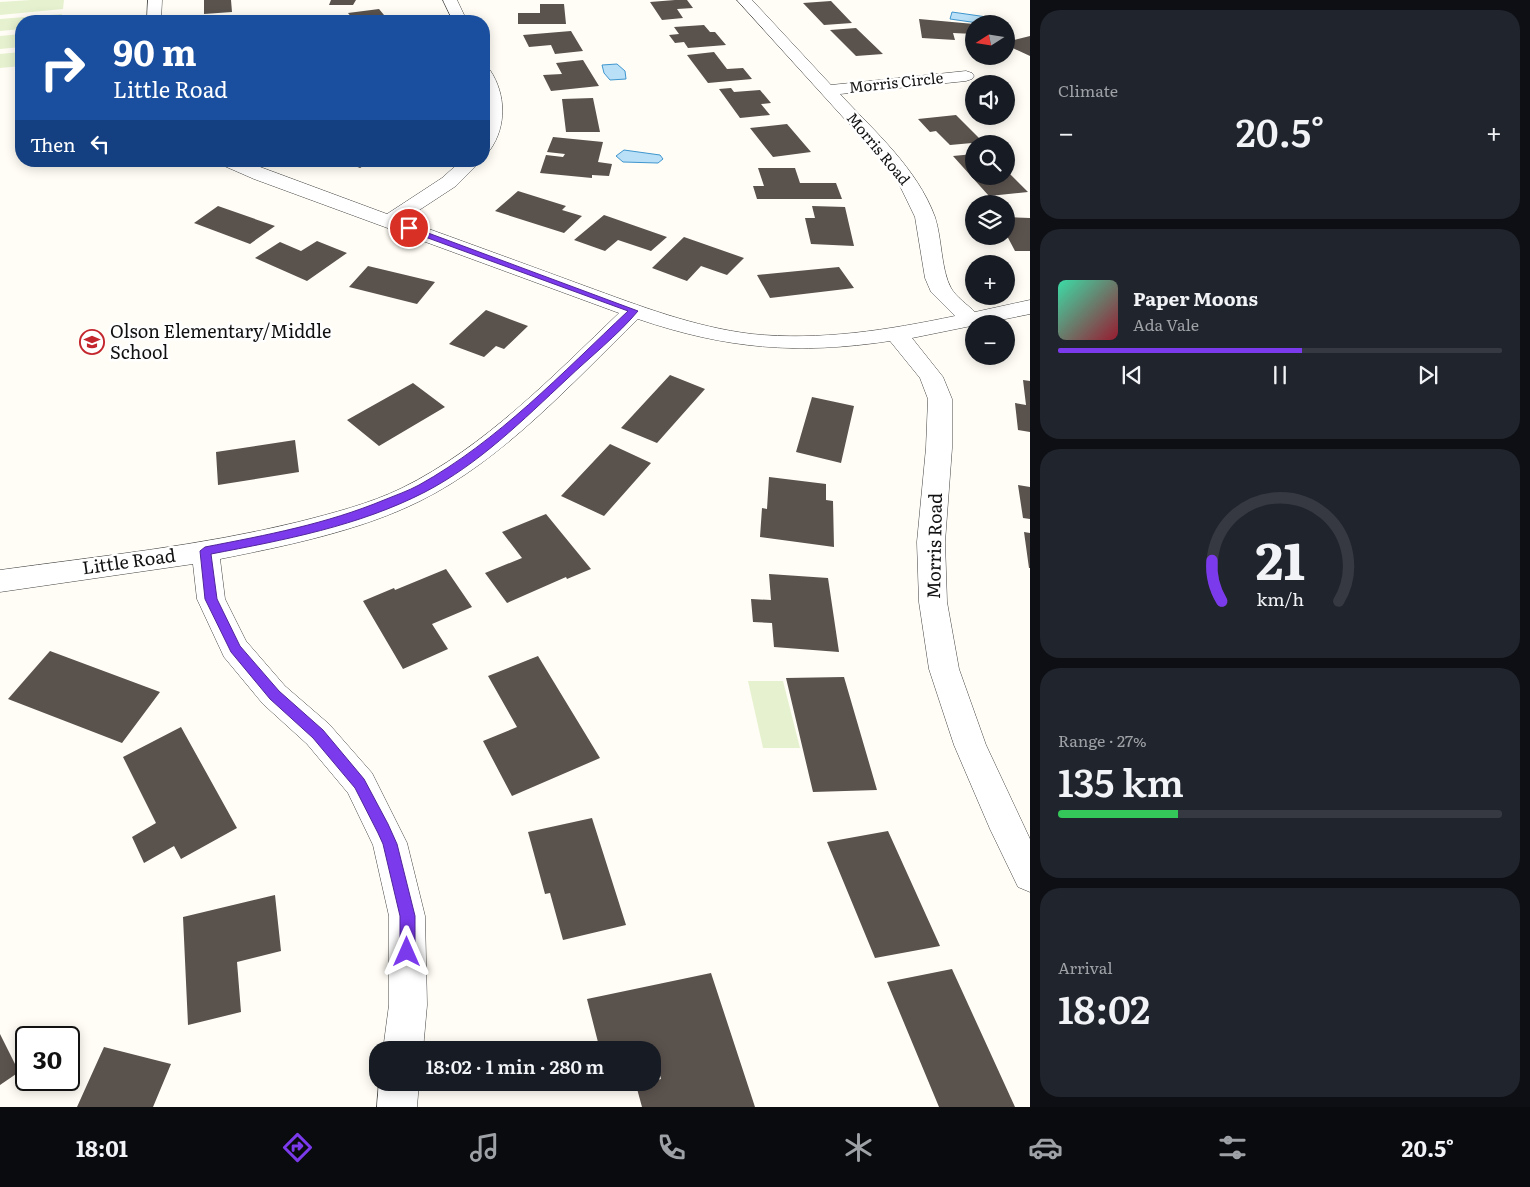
<!DOCTYPE html>
<html lang="en">
<head>
<meta charset="utf-8">
<style>
  body { margin:0; font-family:Literata,serif; background:#20242c; color:#f1f3f6; height:100vh; display:flex; flex-direction:column; font-size:19px; white-space:nowrap }
  * { box-sizing:border-box; margin:0 }
  p { font-size:16px; color:#9ea1a6 }
  .icon { flex:none; width:28px; height:28px; fill:none; stroke:currentColor; stroke-width:2; stroke-linecap:round; stroke-linejoin:round }
  .map { position:relative; flex:1; overflow:hidden }
  .details { display:flex; flex-direction:column; gap:10px; padding:10px; background:#0d0f14; width:500px }
  .details>* { flex:none }
  .guide { position:absolute; left:15px; top:15px; width:475px; height:152px; border-radius:20px; box-shadow:0 2px 12px #0003; background:#1a4fa0; color:#fff; overflow:hidden }
  .needle { width:32px; rotate:258deg }
  .controls { position:absolute; left:965px; top:15px; display:grid; gap:10px }
  .controls a { display:grid; place-items:center; width:50px; height:50px; border-radius:50%; background:#171b24; box-shadow:0 2px 12px #0003; font-size:25px }
  .speed { position:absolute; left:15px; top:1026px; display:flex; gap:10px; font-size:25px; font-weight:700; text-align:center }
  .speed>* { display:grid; place-content:center; width:65px; height:65px; border-radius:50%; background:#171b24; box-shadow:0 2px 12px #0003; line-height:1 }
  .speed .limit { border:2px solid #111; border-radius:8px; background:#fff; color:#111 }
  .pin { position:absolute; display:grid; place-items:center; width:42px; height:42px; color:#fff; margin:-21px; border:2px solid #fff; border-radius:50%; box-shadow:0 1px 5px #0007 }
  .me { position:absolute; width:55px; margin:-28px; rotate:0deg; stroke-linejoin:round; filter:drop-shadow(0 0 4px #0008) }
  .turn { display:flex; align-items:center; gap:18px; height:105px; padding:0 15px; font-size:22px }
  .turn .icon { width:65px; height:65px; stroke-width:2.5 }
  .turn b { display:block; font-size:35px; line-height:42px }
  .then { display:flex; align-items:center; height:48px; padding:0 15px; background:#0003; gap:10px; font-size:19px }
  .big { font-size:38px; font-weight:600; line-height:1.1 }
  .details .tile { flex:1; display:flex; flex-direction:column; justify-content:center; gap:8px; min-width:0; padding:0 18px; border-radius:20px; background:#20242c }
  .details .dial { align-items:center; gap:0 }
  .dial svg { height:130px; overflow:visible; fill:none; stroke:#363941; stroke-width:7; stroke-linecap:round; text-anchor:middle }
  .dial text { fill:#f1f3f6; stroke:none }
  .song { display:flex; align-items:center; gap:15px }
  .cover { width:60px; height:60px; border-radius:8px; background:linear-gradient(135deg,hsl(160 70% 55%),hsl(350 70% 35%)) }
  .played { height:5px; border-radius:2px; background:linear-gradient(90deg,#7c3aed 55%,#363941 55%) }
  .keys { display:flex; justify-content:space-around; direction:ltr }
  .heat { display:flex; justify-content:space-between; align-items:center; font-size:28px; direction:ltr }
  .charge { height:8px; border-radius:4px; background:linear-gradient(90deg,#34c759 27%,#363941 0) }
  .trip { position:absolute; left:369px; top:1041px; width:292px; height:50px; border-radius:20px; background:#171b24; box-shadow:0 2px 12px #0003; font-weight:600; line-height:50px; text-align:center }
  .dock { display:flex; height:80px; justify-content:space-around; align-items:center; background:#090b0e; color:#9ea1a6 }
  .dock .icon { width:35px; height:35px }
  .dock .selected { color:#7c3aed }
  .dock b { font-size:22px; color:#f1f3f6 }
  main { display:flex; flex:1; min-height:0 }
  .map>svg:first-child { display:block }
</style>
</head>
<body>
<main>
<div class="map">
<svg width="1030" height="1107" viewBox="0 0 1030 1107">
  <rect width="100%" height="100%" fill="#fffdf5"/>
  <path fill="#e6f2cf" d="M31,0H64L63,9L0,15V2Z
    M62,14L60,21H21V29L0,31V19Z
    M21,34V47L0,49V36Z
    M21,52V66L0,68V54Z
    M748,681H783L800,748H763Z"/>
  <path fill="#b9e0f7" stroke="#3f96cf" d="M952,12L987,17L985,24L950,19Z
    M617,64L625,71L626,79L610,80L604,73L602,65Z
    M624,150L660,155L663,159L658,163L623,162L616,156Z"/>
  <path fill="#5a524d" d="M204,0H231L232,12L204,14Z
    M331,0H356L353,5H329Z
    M675,0H687L693,8L677,9L683,18L662,20L650,2Z
    M831,1L852,23L824,25L803,3Z
    M540,4H564L566,24H518V13H540Z
    M379,9L389,21H343L342,20L352,18L348,13Z
    M919,19L974,24V34L953,33L955,40L922,38Z
    M704,25L710,32H715L726,45L688,48L684,42L675,43L669,35L679,34L674,27Z
    M856,28L883,54L856,56L830,30Z
    M571,31L583,51L555,54L551,45L529,47L523,35Z
    M1030,36V56L1006,45V42Z
    M714,52L727,69L743,68L752,79L708,83L687,55Z
    M583,60L599,86L551,91L543,75L562,74L556,63Z
    M731,88L734,92L760,90L771,103L761,104L770,115L740,118L719,89Z
    M593,98L600,132H566L562,99Z
    M956,115L983,142L950,145L936,131L930,132L918,119Z
    M787,124L811,152L773,157L750,128Z
    M553,137L603,142L598,162L612,164L609,176L592,175V178L540,173L546,155L563,157L565,154L547,152Z
    M974,154V176H1006V170L1028,192L989,196L953,156Z
    M343,161H371L360,168Z
    M758,168H795L800,183H836L842,199H757L753,186H764Z
    M518,191L566,206L562,210L582,216L564,233L495,211Z
    M218,206L275,226L250,244L194,223Z
    M812,206L845,207L854,246L811,244L805,218H815Z
    M604,215L667,237L651,251L618,240L605,251L574,240Z
    M1006,217L1030,218V251H1015L1006,234Z
    M684,237L744,258L727,275L701,266L687,281L652,268Z
    M317,241L347,253L307,281L255,258L280,242L301,251Z
    M368,266L435,282L417,304L349,287Z
    M839,267L854,288L770,298L757,275Z
    M486,310L528,326L504,349L496,346L484,357L449,344Z
    M670,375L705,389L657,443L621,428Z
    M1023,380L1030,381V432L1018,430L1015,403L1026,405Z
    M413,383L445,407L379,446L347,420Z
    M812,397L854,406L841,463L796,452Z
    M295,440L299,472L218,485L216,452Z
    M610,444L651,463L604,516L561,496Z
    M769,477L826,484V500L833,501L834,547L760,537L762,508L767,509Z
    M1018,485L1030,487V519L1023,518Z
    M546,514L591,569L567,579L566,577L507,603L485,573L522,558L502,532Z
    M1024,532L1030,533V568H1029Z
    M446,569L472,607L432,624L448,649L403,669L363,601L394,588L395,590Z
    M769,574L828,578L839,652L774,647L772,623L753,622L751,599L771,600Z
    M50,651L160,692L122,743L8,699Z
    M538,656L600,758L512,796L483,741L517,727L488,676Z
    M844,677L877,790L813,792L786,678Z
    M181,727L237,828L181,859L174,846L144,863L132,837L156,823L123,757Z
    M592,818L626,925L563,940L550,893L545,894L528,832Z
    M888,831L940,946L875,958L827,842Z
    M275,895L281,951L237,962L241,1012L188,1025L183,917Z
    M952,969L1015,1107H939L887,982Z
    M711,973L755,1107H642L636,1085L661,1079L655,1056L652,1057V1050H600L587,999Z
    M0,1034L19,1072L0,1085Z
    M104,1047L171,1064L153,1107H77Z"/>
  <g fill="none" stroke-linecap="round" stroke-linejoin="round">
    <defs>
      <path id="minor" d="M148,0H162L161,21H147Z
        M443,0H457L467,21H453Z
        M737,0H752L831,85L966,71L972,73L974,76L972,79L966,81L840,94C874,131 917,168 935,217C942,238 941,270 951,288C956,297 968,305 975,312L1030,300V314L912,338L943,377L952,399V448L945,542L947,602L959,669L986,745L1030,839V892L1018,887L990,829L954,745L929,669L919,602L917,542L926,448L928,399L920,378L890,341C798,355 726,349 638,319C572,383 503,460 420,501C360,531 285,546 220,559L225,599L246,641L285,686L329,724L372,773L407,843L425,916L427,1005L423,1050H383L389,1005V916L373,845L348,793L307,744L263,704L224,657L197,599L193,564L0,592V570C100,556 200,546 298,522C333,513 369,504 402,488C485,447 553,376 619,313L254,179L222,165L219,161H244L387,214L442,178L461,161H481L456,186L404,220C465,242 525,264 585,286C640,306 694,327 752,334C820,341 888,330 955,316L931,292L925,278L915,217L899,184L879,157Z
        M484,68L490,70C506,94 507,126 490,150L484,151L486,110L484,95Z
        M379,1082H419L417,1107H377Z"/>
    </defs>
    <use href="#minor" stroke="#444" stroke-width="1"/>
    <use href="#minor" fill="#fff" fill-rule="evenodd"/>
  </g>
  <path fill="#7c3aed" stroke="#51269a" d="M406,227H412L638,311C618,335 590,357 567,379C523,420 479,464 425,492C359,526 284,540 211,554L217,599L240,646L279,691L323,730L364,779L388,824L397,844L415,916V952L413,957L407,959L402,957L400,952V916L383,844L378,833L355,788L313,738L270,699L231,652L205,599L200,551L205,547C267,535 326,524 384,500C396,495 408,491 419,485C498,441 562,373 628,311L406,230Z"/>
  <defs>
    <symbol id="school-ring" viewBox="-11 -11 22 22"><circle r="9.5" fill="#fff" stroke="#c4262e" stroke-width="1.5"/><path d="M0-5L7-2L0 1L-7-2ZM-4 1L0 2.5L4 1V4Q0 6-4 4Z" fill="#c4262e"/></symbol>
  </defs>
  <g fill-rule="evenodd">
    <use href="#school-ring" x="78" y="328" width="28" height="28"/>
  </g>
  <g text-anchor="middle" stroke-width="5" stroke-linejoin="round" paint-order="stroke">
    <g font-size="15" fill="#111" stroke="#fff">
      <text transform="translate(896 83) rotate(-6)" y="5">Morris Circle</text>
      <text transform="translate(878 149) rotate(50)" y="5">Morris Road</text>
    </g>
    <g font-size="18" fill="#111" stroke="#fff" text-anchor="start">
      <text x="110" y="338">Olson Elementary/Middle<tspan x="110" dy="21">School</tspan></text>
    </g>
    <g font-size="18" fill="#111" stroke="#fff">
      <text transform="translate(935 546) rotate(-89)" y="6">Morris Road</text>
      <text transform="translate(129 562) rotate(-8)" y="6">Little Road</text>
    </g>
  </g>
</svg>
<div class="controls">
<a><svg class="needle" viewBox="-14 -14 28 28"><path d="M0-13l5 13h-10z" fill="#e53935"/><path d="M0 13l5-13h-10z" fill="#9ea1a6"/></svg></a>
<a><svg class="icon" aria-label="sound" viewBox="0 0 24 24"><path d="M4 9h4l5-4v14l-5-4H4zM17 9q2 3 0 6"/></svg></a>
<a><svg class="icon" aria-label="search" viewBox="0 0 24 24"><circle cx="10" cy="10" r="6"/><path d="M15 15l6 6"/></svg></a>
<a><svg class="icon" aria-label="layers" viewBox="0 0 24 24"><path d="M12 4l9 5-9 5-9-5zM3 14l9 5 9-5"/></svg></a>
<a>+</a>
<a>−</a>
</div>
<div class="speed"><div class="limit">30</div></div>
<div class="pin" style="left:409px;top:228px;background:#d93025"><svg class="icon" aria-label="arrive" viewBox="0 0 24 24"><path d="M6 21V4h12l-3 4 3 4H6"/></svg></div>
<svg class="me" style="left:407px;top:952px" viewBox="-20 -20 40 40"><path d="M0-17L14 15 0 8-14 15z" fill="#7c3aed" stroke="#fff" stroke-width="4"/></svg>
<div class="trip">18:02 · 1 min · 280 m</div>
<div class="guide">
<div class="turn"><svg class="icon" aria-label="right" viewBox="0 0 24 24"><path d="M7 20v-9h11M14 6l5 5-5 5"/></svg><div><b>90 m</b>Little Road</div></div>
<div class="then">Then<svg class="icon" aria-label="left" viewBox="0 0 24 24"><path d="M17 20v-9H6M10 6l-5 5 5 5"/></svg></div>
</div>
</div>
<section class="details">
<div class="tile"><p>Climate</p>
<div class="heat"><a>−</a><b class="big">20.5°</b><a>+</a></div>
</div>
<div class="tile">
<div class="song"><i class="cover"></i><div><b>Paper Moons</b><p>Ada Vale</p></div></div>
<div class="played"></div>
<div class="keys"><svg class="icon" aria-label="previous" viewBox="0 0 24 24"><path d="M18 5L8 12l10 7zM5 5v14"/></svg><svg class="icon" aria-label="pause" viewBox="0 0 24 24"><path d="M8 5v14M16 5v14"/></svg><svg class="icon" aria-label="next" viewBox="0 0 24 24"><path d="M6 5l10 7-10 7zM19 5v14"/></svg></div>
</div>
<div class="tile dial"><svg viewBox="0 0 100 80">
<path d="M14 69A42 42 0 1 1 86 69"/>
<path d="M14 69A42 42 0 0 1 8 44" stroke="#7c3aed"/>
<text x="50" y="56" font-size="32" font-weight="700">21</text>
<text x="50" y="72" font-size="11">km/h</text>
</svg></div>
<div class="tile"><p>Range · 27%</p><b class="big">135 km</b><div class="charge"></div></div>
<div class="tile"><p>Arrival</p><b class="big">18:02</b></div>
</section>
</main>
<nav class="dock">
<b>18:01</b>
<svg class="icon selected" aria-label="directions" viewBox="0 0 24 24"><path d="M12 3l9 9-9 9-9-9zM9 14v-3h6M13 9l2 2-2 2"/></svg>
<svg class="icon" aria-label="music" viewBox="0 0 24 24"><path d="M9 18V5l10-2v13"/><circle cx="6" cy="18" r="3"/><circle cx="16" cy="16" r="3"/></svg>
<svg class="icon" aria-label="phone" viewBox="0 0 24 24"><path d="M5 4h4l2 5-3 2q2 4 5 5l2-3 5 2v4C11 20 4 13 5 4z"/></svg>
<svg class="icon" aria-label="climate" viewBox="0 0 24 24"><path d="M12 3v18M4 7l16 10M4 17L20 7"/></svg>
<svg class="icon" aria-label="car" viewBox="0 0 24 24"><path d="M5 17H2v-5l4-1 3-4h7l3 4 3 1v5h-3M9 17h6M6 11h13"/><circle cx="7" cy="17" r="2"/><circle cx="17" cy="17" r="2"/></svg>
<svg class="icon" aria-label="filters" viewBox="0 0 24 24"><path d="M4 7h16M4 17h16"/><circle cx="9" cy="7" r="2"/><circle cx="15" cy="17" r="2"/></svg>
<b>20.5°</b>
</nav>
</body>
</html>
